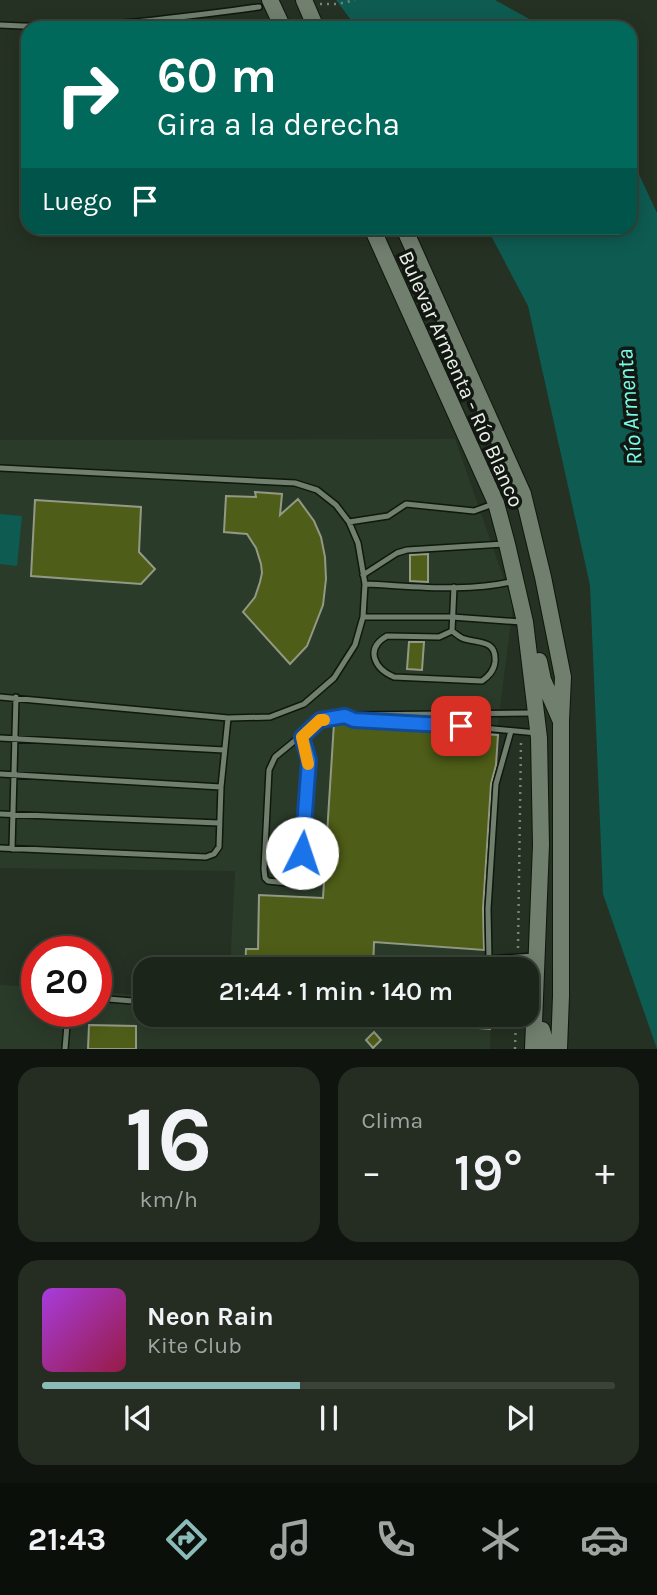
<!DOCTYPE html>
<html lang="es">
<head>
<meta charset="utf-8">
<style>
  body { margin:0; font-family:Karla,sans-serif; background:#252d23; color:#f1f3f6; height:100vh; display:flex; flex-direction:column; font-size:26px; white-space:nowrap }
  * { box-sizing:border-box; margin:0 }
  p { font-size:23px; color:#a0a5a2 }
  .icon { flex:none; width:38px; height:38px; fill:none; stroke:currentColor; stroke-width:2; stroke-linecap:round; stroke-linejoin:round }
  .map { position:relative; height:1049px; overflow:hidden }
  .panel { display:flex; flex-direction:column; gap:18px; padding:18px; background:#0f140e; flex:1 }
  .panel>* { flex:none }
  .banner { position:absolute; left:21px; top:21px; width:616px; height:214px; border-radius:21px; box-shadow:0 4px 18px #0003,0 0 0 2px #3a4239; background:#00695c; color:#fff; overflow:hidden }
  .speed { position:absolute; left:21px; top:936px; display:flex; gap:14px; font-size:35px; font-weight:700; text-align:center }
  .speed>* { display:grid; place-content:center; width:91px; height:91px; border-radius:50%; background:#1c251a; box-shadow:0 4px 18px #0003,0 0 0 2px #3a4239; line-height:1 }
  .speed .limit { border:10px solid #d22; background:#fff; color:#111 }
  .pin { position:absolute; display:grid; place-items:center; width:60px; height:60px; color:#fff; margin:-30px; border-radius:14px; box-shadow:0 4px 10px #0006 }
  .me { position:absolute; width:77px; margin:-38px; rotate:4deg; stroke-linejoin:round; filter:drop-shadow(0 0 5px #0008) }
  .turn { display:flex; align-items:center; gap:24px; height:147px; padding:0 21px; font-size:32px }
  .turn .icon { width:91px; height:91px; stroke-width:2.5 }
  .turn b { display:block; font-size:49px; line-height:60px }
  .then { display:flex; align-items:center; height:66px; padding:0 21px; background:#0003; gap:14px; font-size:26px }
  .big { font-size:52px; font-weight:600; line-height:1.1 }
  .panel .tile { flex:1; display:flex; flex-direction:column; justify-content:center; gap:10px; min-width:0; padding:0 24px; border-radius:21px; background:#252d23 }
  .panel .dial { align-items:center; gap:0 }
  .dial b { font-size:91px; line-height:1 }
  .song { display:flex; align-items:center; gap:21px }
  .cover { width:84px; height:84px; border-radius:10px; background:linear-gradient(135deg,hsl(280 70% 55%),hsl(340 70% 35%)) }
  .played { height:7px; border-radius:4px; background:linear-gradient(90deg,#8bbbb9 45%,#3a4239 45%) }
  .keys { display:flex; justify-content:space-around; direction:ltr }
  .heat { display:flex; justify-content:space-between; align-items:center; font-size:38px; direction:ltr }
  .panel .tiles { flex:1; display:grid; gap:18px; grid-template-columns:1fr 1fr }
  .tile:last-child { grid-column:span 2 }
  .trip { position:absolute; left:133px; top:957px; width:406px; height:70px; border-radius:21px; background:#1c251a; box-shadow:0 4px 18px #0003,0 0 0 2px #3a4239; font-weight:600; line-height:70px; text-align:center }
  .menu { display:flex; height:112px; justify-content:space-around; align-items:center; background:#0b0f0a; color:#a0a5a2 }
  .menu .icon { width:49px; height:49px }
  .menu .current { color:#8bbbb9 }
  .menu b { font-size:32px; color:#f1f3f6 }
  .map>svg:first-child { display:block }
</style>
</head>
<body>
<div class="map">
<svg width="657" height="1049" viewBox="0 0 657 1049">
  <rect width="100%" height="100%" fill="#253123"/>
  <path fill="#2b3b29" d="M455,439L513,605L499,715L484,950L486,969H230L235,871L0,868V440Z
    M0,985L37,987V1012H96V992L145,996V1015H491L490,1049H0Z"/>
  <path fill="#0e5b52" d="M336,0H495L546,28H357Z
    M630,155L657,213V1049L603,894L590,585L528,306L487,228H630Z
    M0,514L22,516L17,566L0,564Z"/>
  <path fill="#4e5d17" stroke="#939985" stroke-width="2" d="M255,492L282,494L280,515L298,499L314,521L321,537L325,557L326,579L323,605L307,646L290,664L243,612L255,597L260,582L262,573L261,564L256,548L247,534L224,532L226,496L256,497Z
    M35,500L141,507L139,552L155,569L141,584L31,576Z
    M428,554V582L410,581V555Z
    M409,642H424L422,670L407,669Z
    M346,722L353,725L498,735L496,765L491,784L483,909L484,950L374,942L373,970H245L246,949H258L259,895L323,898L334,723Z
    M414,1015H490V1029L414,1023Z
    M89,1025L136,1026V1049H88Z
    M374,1032L381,1040L373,1048L366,1040Z"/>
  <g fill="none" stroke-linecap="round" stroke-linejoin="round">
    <defs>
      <path id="lane" d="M0,25C87,31 173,18 259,7
        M0,468L295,483L317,490L336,505L349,522L358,543L365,584L363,617L355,645L334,678L304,704L270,717L228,718L0,697
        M349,522L388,516L406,504L474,511L493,504
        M363,575L397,553L407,550L504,544
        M365,584C414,586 467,593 515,581
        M363,617H452L521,622
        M452,631C455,633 458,636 462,638C476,644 497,638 495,662C494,671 489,676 482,681L394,677C375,669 364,649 387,636L439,637Z
        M452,631L454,587
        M348,717L353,720L461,726L537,733
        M511,731L496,784L488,909L489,959L534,956
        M302,737L309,760L302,853L296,878L292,882L287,883L268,881L265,878L264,869L269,770L275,757L320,720L355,715L532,713
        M0,738L224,750
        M0,774L221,787
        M0,814L219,823
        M0,848L206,857L214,854L219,847L221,787L228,718
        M12,849L16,697
        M433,967L489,959
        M96,998L145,1002
        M65,1049L68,1012"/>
      <path id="secondary" d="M270,0L283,28
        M304,0L316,28
        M372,228L496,503L507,544L525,622L539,738L541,845L533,1049
        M404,228L523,494L543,577L563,677L561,721V996L559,1049
        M539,661L543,680L560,719
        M534,1028L542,1030L547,1049"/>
    </defs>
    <use href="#lane" stroke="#0e180c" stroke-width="8"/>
    <use href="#secondary" stroke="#0e180c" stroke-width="18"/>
    <path stroke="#7a8479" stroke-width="2.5" stroke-dasharray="2 5" stroke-linecap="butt" d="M320,4H338L355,0
      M518,948L521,741
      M515,1049L516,1015"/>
    <use href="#lane" stroke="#717f6f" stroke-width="5"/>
    <use href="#secondary" stroke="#717f6f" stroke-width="16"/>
  </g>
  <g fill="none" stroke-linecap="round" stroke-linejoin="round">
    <defs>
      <path id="route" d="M302,853L309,760L302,737L320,720L345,716L354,720L461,726"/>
    </defs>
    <use href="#route" stroke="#114b97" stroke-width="18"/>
    <use href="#route" stroke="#1a73e8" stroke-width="12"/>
    <path stroke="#f59e0b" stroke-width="12" d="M308,764L302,737L320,720H324"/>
  </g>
  <g text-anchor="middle" stroke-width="7" stroke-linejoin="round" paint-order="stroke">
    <g font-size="21" fill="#e8f0e7" stroke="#121711">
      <text transform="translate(461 379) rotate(66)" y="7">Bulevar Armenta - Río Blanco</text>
    </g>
    <g font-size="23" font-style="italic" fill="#79fbe9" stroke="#121711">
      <text transform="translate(629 407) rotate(-95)" y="8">Río Armenta</text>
    </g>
  </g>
</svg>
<div class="speed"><div class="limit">20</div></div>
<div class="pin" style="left:461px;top:726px;background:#d93025"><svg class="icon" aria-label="arrive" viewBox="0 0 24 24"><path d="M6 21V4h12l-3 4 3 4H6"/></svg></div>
<svg class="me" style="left:302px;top:853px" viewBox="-20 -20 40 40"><circle r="19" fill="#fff"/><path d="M0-13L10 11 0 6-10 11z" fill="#1a73e8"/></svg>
<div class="trip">21:44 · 1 min · 140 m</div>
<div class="banner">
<div class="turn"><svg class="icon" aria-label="right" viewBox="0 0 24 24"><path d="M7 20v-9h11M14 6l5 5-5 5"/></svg><div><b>60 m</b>Gira a la derecha</div></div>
<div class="then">Luego<svg class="icon" aria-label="arrive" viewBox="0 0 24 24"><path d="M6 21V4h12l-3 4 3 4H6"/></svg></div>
</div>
</div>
<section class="panel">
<div class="tiles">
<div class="tile dial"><b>16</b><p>km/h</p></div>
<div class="tile"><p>Clima</p>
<div class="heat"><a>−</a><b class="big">19°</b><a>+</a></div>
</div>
<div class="tile">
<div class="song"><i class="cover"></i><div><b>Neon Rain</b><p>Kite Club</p></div></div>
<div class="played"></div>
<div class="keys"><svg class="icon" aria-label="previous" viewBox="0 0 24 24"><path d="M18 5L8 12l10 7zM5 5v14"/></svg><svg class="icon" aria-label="pause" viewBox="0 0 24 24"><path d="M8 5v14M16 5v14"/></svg><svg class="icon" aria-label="next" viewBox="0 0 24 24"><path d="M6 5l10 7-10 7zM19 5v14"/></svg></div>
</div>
</div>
</section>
<nav class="menu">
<b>21:43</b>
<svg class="icon current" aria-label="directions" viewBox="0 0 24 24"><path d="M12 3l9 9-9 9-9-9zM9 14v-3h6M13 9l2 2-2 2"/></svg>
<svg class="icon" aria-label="music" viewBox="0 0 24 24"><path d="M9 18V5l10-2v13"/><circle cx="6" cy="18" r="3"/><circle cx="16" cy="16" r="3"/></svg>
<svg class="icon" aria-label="phone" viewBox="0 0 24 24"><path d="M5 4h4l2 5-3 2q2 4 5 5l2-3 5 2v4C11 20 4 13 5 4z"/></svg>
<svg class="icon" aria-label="climate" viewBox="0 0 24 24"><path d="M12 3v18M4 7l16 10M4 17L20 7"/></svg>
<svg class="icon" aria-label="car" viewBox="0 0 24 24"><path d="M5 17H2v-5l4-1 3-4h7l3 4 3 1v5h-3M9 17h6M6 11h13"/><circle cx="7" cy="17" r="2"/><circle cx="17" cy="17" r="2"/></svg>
</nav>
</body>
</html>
